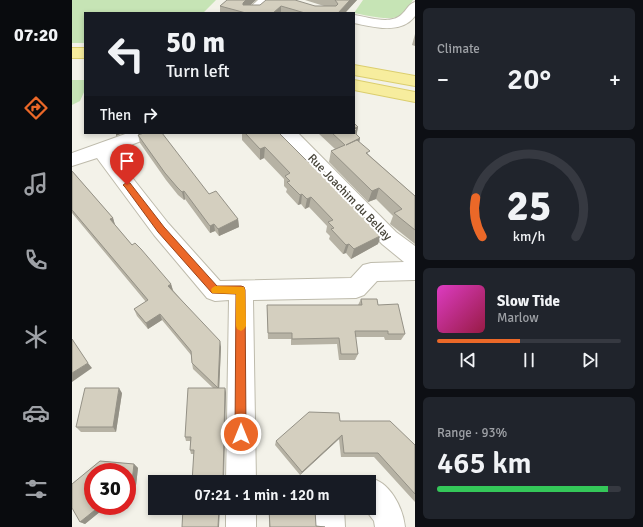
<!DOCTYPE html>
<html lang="en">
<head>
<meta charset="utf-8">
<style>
  body { margin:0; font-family:Signika,sans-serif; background:#20242c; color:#f1f3f6; height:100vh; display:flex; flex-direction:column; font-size:15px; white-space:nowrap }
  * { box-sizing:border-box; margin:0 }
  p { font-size:13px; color:#9ea1a6 }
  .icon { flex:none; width:22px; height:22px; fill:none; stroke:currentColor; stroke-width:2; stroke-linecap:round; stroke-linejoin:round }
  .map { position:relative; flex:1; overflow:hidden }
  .details { display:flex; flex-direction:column; gap:8px; padding:8px; background:#0d0f14; width:228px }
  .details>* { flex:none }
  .guide { position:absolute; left:12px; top:12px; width:271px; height:122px; border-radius:0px; box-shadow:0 2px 6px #0003; background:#171b24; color:#f1f3f6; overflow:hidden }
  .speed { position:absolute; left:12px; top:463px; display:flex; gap:8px; font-size:20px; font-weight:700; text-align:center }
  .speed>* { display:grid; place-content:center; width:52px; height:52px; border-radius:50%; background:#171b24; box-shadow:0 2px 6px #0003; line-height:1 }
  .speed .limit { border:6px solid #d22; background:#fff; color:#111 }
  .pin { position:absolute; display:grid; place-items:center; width:34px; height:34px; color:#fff; margin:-41px -17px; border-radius:50% 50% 50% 0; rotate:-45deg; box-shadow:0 0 4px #0007 }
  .pin .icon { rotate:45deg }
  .me { position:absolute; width:44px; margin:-22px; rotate:0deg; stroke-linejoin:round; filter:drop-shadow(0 0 3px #0008) }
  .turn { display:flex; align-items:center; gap:14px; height:84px; padding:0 16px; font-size:18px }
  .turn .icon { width:52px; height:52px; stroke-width:2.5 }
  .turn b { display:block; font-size:28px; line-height:34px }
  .then { display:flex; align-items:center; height:38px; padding:0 16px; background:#0003; gap:8px; font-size:15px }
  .big { font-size:30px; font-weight:600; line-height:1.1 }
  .details .tile { flex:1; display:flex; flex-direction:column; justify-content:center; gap:6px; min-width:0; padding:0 14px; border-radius:6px; background:#20242c }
  .details .dial { align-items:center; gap:0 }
  .dial svg { height:104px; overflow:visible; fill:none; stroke:#363941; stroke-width:7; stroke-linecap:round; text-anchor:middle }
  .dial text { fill:#f1f3f6; stroke:none }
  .song { display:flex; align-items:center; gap:12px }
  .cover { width:48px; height:48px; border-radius:6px; background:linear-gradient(135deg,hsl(310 70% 55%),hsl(340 70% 35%)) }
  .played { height:4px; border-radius:2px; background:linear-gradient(90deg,#eb6828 45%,#363941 45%) }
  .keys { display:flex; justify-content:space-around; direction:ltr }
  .heat { display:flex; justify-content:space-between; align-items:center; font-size:22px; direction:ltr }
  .charge { height:6px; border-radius:3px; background:linear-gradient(90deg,#34c759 93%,#363941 0) }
  .trip { position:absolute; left:76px; top:475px; width:228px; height:40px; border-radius:0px; background:#171b24; box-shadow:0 2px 6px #0003; font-weight:600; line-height:40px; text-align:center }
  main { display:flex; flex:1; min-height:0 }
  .tab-bar { display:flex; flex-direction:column; width:72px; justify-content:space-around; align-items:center; background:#090b0e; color:#9ea1a6 }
  .tab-bar .icon { width:28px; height:28px }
  .tab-bar .active { color:#eb6828 }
  .tab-bar b { font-size:18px; color:#f1f3f6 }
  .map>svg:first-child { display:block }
</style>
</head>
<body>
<main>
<nav class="tab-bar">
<b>07:20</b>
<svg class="icon active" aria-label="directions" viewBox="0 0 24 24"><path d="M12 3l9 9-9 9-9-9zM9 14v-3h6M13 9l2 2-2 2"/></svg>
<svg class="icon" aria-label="music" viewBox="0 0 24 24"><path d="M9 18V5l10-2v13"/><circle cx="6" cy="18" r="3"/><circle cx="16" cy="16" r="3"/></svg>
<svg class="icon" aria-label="phone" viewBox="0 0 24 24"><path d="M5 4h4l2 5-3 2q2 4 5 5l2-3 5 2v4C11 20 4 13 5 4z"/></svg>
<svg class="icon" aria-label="climate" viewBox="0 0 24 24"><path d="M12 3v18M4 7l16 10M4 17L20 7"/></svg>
<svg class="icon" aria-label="car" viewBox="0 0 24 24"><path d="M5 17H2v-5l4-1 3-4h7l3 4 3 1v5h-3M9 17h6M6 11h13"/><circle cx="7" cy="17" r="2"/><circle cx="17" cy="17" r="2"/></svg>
<svg class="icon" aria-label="filters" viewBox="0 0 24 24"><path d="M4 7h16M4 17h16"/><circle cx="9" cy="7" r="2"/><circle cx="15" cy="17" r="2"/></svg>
</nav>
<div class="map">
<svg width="343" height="527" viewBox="0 0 343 527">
  <rect width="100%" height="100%" fill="#f3f2e9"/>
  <path fill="#c6e4b5" d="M0,0H144L131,13H13V43H0Z
    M291,0H341C338,5 334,11 329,15C321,22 292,15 282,13Z
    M0,80H13V90L8,101L0,105Z"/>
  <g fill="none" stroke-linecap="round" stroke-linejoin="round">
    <defs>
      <path id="minor" d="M186,0H201L187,13H172Z
        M343,2V16C329,35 301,27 282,23V15C296,17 318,25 329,15C335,10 336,4 343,2Z
        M56,133H83L80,137L40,152L96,223L148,281L279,278L291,265L299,263L332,262L310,244L207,133H226L324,232L343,246V280L305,281L292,295L284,298L181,300L184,482H154L157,300L143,301L135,298L82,235L25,158L0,166V153Z
        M297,478C318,481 331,508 333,527H303L302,521L292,508H297V482H288Z
        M154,508H184V527H154Z
        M242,508H272L273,527H243Z"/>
      <path id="primary" d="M0,48H13V58H0Z
        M282,65L343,76V86L282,75Z
        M282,80L343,92V102L282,90Z"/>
    </defs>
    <use href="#minor" stroke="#bebbac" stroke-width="2"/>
    <use href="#primary" stroke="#dbce6e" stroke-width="2"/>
    <use href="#minor" fill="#fff" fill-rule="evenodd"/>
    <use href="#primary" fill="#f7ed9e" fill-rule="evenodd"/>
  </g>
  <path fill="#b6b2a4" d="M155,0H184L178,5L252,6L233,0H285L273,13H148V6Z
    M343,34V46L340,45Z
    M282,120L283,121V124L286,127L284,135L288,138L287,142L297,155L343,196V244L318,224L321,216L304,199L296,202L257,162L259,151L263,149L246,133H282Z
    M170,133H207L236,162L280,201L279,204L306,244L279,259L274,253L271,254L257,239L258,236L254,232L255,226L237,207L233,209L229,204L226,205L214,192L215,189L212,186V179L192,158L188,160L170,140Z
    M66,135L166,219L167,227L147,236L143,231L138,233L113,199L112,200L106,195L94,180L68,143Z
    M0,171L41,218L43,225L60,245L99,284L101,290L149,347L147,388H153L154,393L122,454H119L118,450V441H114L113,437L141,388L121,369L120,363L119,355L90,320L76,329L65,316L62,309L74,302L0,213Z
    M289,299L306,305L333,334L329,340H313L312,337H283L286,354L283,360H267L265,344L219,345V339H196L195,311V305H286Z
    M50,393L44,432H9L4,427Z
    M268,421L343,445V502L302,457H269L267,439L228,475L203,445L204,441Z
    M28,461L62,464L66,468L63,494H55V472H21V506H35L13,524L8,522L0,508V484Z
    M197,510L244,526L253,527H197Z"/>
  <path fill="#949186" d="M174,0H184L171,12V3Z
    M278,0H285L273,13H266Z
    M209,6V13H201Z
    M286,127L284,138H288L286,149L282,131L283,128Z
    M44,133H51L44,136Z
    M193,147L192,158L188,160V149Z
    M307,188L304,199L296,202L300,191Z
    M112,191L113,199L112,200L110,192Z
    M230,194L229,204L226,205L228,195Z
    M239,197L237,207L233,209L235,199Z
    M41,218L43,225L38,219Z
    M166,219L167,227L147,236L146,229Z
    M142,224L143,231L138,233V226Z
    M310,235L306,244L279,259L282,249Z
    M277,244L274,253L271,254L274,245Z
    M99,284L101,291L96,286Z
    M88,314L90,320L76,329L74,323Z
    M148,341L149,347L147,393L146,388Z
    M16,363L20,368L0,382V373Z
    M47,388L50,393L44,432L41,427Z
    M153,388L154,393L152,482H151Z
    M270,435L267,439L228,475L230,472Z
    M62,464L66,468L63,494L59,491Z
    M28,506H35L13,524L8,522Z
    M147,508H148L147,527H146Z"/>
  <path fill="#d4cfbf" stroke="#949186" d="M155,0H174L171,3V5H188L194,0H223L243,6H264L266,4L263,0H278L266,13H233L209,6L201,13H174L148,6Z
    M282,123L286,127L283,128L285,130L282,131Z
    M282,132L288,138L274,145L285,140L298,151L294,153L343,196V230L322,213L330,209L307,188L300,191L259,151L273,145L260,133H282Z
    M72,133H90L137,194L144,191L166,219L146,229L142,224L138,226L112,191L110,192L105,187L93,173L66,135Z
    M173,133H207L236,162L241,160L280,201L277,202L310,235L282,249L277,244L274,245L259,229L262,228L256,222L261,220L239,197L235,199L230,194L228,195L215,182L218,181L213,176L218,173L193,147L188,149Z
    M0,171L41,218L38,219L60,245L63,243L69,249L99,284L96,286L148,341L146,388H153L151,482H120L122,450H118L119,437H113L116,388H146L120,363L119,351L88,314L74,323L62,309L76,300L0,210Z
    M289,299H305L306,305L326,304L333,334H316V331H283L286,354H269L267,338L220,339V333H196L195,305H290Z
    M0,339L16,363L0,373Z
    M13,388H47L41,427H4Z
    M237,412L267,413L268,421H318L343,445V494L306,453H272L270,435L230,472L204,441Z
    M28,461L62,464L59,491H55V472H21V506H28L8,522L0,508V484Z
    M111,508H147L146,527H110Z
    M197,510H243L244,526L253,527H198Z"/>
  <path fill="#eb6828" stroke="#99441a" d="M55,182L58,183L92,227L145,286H169L172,287L173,290L174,434L173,438L169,440L165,438L163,434L164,294L140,293L86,232L53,187L51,185Z"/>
  <path fill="#f59e0b" d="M143,286L172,287L173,290L174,326L172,329L169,331L165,329L164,326V294L140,293L139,290L140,288Z"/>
  <g text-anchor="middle" stroke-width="4" stroke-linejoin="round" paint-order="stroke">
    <g font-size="12" fill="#464338" stroke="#fff">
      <text transform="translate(278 197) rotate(46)" y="4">Rue Joachim du Bellay</text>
    </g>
  </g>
</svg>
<div class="speed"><div class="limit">30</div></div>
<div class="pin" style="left:55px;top:185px;background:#d93025"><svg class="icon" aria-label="arrive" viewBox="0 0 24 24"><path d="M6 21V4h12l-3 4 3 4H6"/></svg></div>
<svg class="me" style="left:169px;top:434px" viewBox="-20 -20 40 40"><circle r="17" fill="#eb6828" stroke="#fff" stroke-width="3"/><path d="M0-11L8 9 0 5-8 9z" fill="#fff"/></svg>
<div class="trip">07:21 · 1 min · 120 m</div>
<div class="guide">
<div class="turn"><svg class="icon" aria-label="left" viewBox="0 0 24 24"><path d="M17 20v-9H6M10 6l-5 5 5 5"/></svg><div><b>50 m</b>Turn left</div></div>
<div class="then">Then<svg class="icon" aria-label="right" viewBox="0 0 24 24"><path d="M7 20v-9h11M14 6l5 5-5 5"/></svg></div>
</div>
</div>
<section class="details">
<div class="tile"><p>Climate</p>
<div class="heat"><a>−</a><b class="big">20°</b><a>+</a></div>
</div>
<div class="tile dial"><svg viewBox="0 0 100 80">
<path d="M14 69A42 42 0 1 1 86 69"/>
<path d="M14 69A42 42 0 0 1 9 39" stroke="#eb6828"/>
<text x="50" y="56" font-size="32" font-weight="700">25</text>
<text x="50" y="72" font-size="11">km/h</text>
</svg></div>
<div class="tile">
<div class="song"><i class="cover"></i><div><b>Slow Tide</b><p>Marlow</p></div></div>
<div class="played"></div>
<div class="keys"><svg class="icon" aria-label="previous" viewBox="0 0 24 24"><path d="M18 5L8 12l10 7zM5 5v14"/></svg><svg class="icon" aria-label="pause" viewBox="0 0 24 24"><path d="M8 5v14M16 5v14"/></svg><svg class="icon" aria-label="next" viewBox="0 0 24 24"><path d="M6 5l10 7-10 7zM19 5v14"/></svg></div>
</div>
<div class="tile"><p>Range · 93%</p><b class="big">465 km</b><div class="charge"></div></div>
</section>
</main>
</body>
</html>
